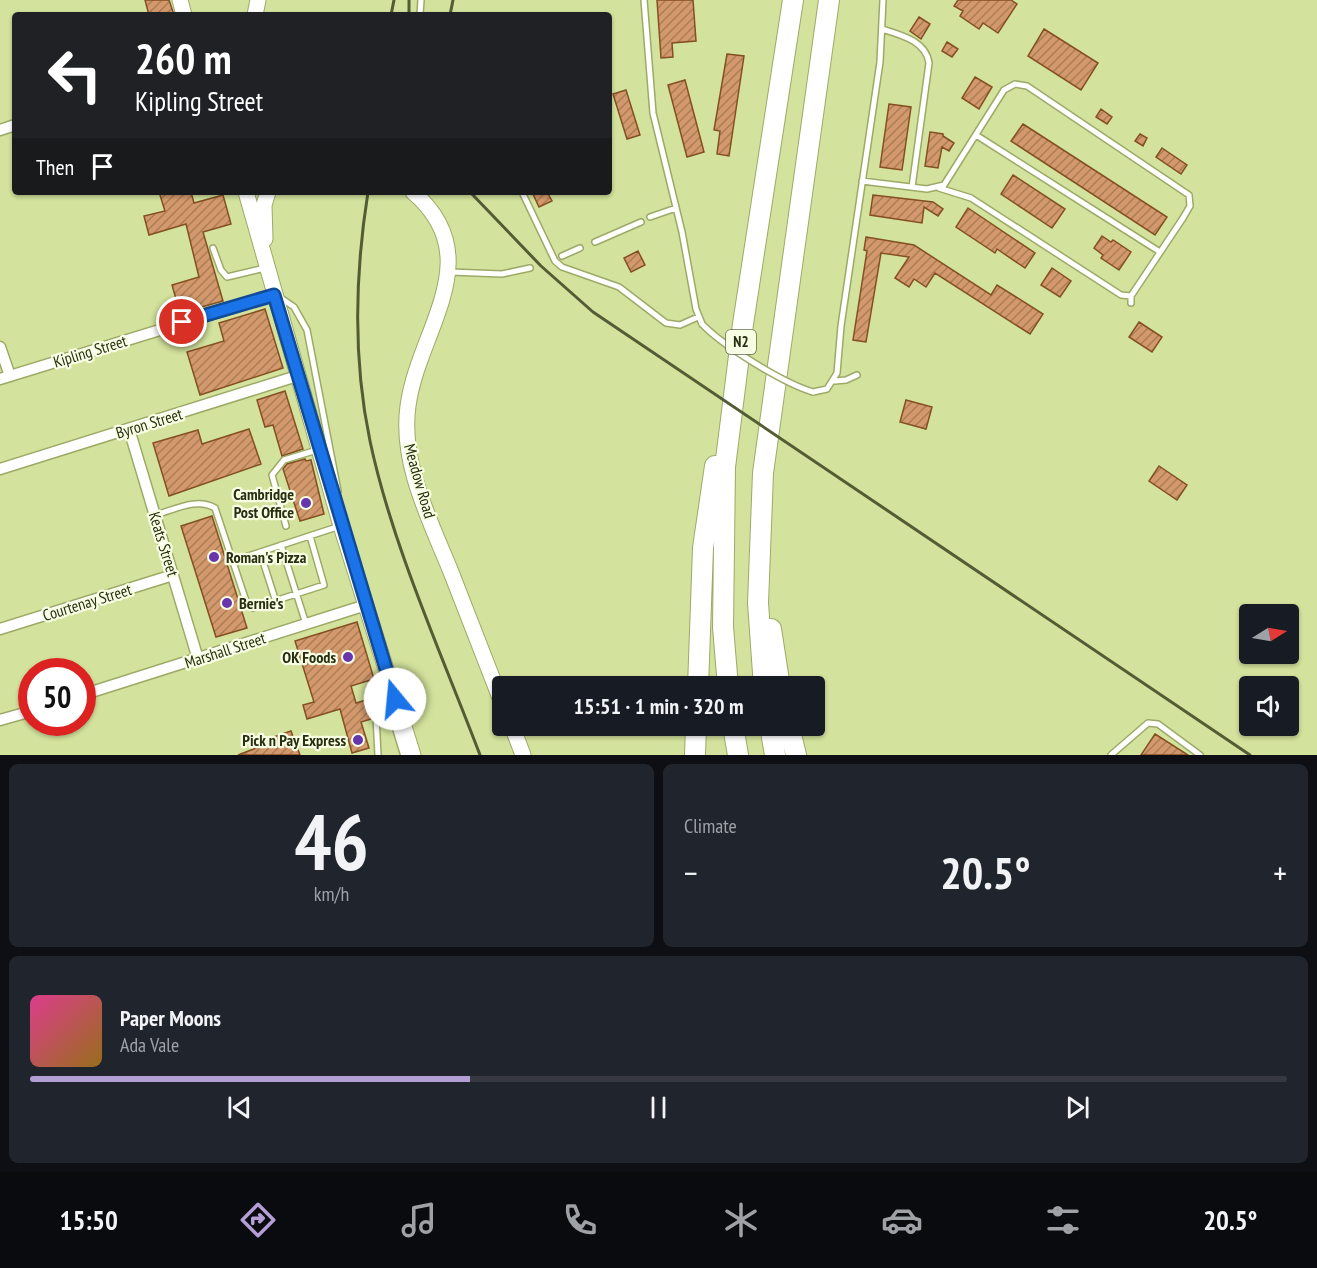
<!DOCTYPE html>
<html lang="en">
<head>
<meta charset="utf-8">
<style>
  body { margin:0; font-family:"PT Sans Narrow",sans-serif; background:#20242c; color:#f1f3f6; height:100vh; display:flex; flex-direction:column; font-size:22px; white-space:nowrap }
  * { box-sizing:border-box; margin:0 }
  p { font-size:20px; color:#9ea1a6 }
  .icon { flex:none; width:33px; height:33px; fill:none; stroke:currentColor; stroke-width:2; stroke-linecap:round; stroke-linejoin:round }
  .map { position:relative; height:755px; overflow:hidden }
  .details { display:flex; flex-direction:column; gap:9px; padding:9px; background:#0d0f14; flex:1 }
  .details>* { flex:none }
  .top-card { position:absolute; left:12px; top:12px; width:600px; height:183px; border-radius:6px; box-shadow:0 2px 4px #0004; background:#202124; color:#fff; overflow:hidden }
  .needle { width:39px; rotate:79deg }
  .fabs { position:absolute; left:1239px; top:604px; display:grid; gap:12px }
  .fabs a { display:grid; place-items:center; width:60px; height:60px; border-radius:6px; background:#171b24; box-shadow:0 2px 4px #0004; font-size:30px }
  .speed { position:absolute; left:18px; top:658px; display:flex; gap:12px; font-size:30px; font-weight:700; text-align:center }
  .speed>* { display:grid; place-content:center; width:78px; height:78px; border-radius:50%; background:#171b24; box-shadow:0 2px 4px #0004; line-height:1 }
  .speed .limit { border:9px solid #d22; background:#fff; color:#111 }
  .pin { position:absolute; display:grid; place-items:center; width:51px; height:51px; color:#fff; margin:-26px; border:3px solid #fff; border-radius:50%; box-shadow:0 2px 6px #0007 }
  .me { position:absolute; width:66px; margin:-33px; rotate:343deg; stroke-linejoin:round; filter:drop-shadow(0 0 4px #0008) }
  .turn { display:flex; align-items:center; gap:21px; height:126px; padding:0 24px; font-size:27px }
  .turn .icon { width:78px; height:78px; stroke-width:2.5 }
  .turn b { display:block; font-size:42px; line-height:51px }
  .then { display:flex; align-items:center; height:57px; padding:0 24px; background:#0003; gap:12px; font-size:22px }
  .big { font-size:45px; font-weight:700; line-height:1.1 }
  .details .widget { flex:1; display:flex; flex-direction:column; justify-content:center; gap:9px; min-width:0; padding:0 21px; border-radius:9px; background:#20242c }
  .details .dial { align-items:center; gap:0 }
  .dial b { font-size:78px; line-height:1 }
  .song { display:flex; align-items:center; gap:18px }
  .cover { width:72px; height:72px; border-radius:9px; background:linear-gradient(135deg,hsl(330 70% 55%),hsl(40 70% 35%)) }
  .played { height:6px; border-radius:3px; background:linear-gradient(90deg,#b39ed5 35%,#363941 35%) }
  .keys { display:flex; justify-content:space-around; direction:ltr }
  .heat { display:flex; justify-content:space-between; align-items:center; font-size:33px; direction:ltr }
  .details .tiles { flex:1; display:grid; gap:9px; grid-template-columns:1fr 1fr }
  .widget:last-child { grid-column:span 2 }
  .trip { position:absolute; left:492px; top:676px; width:333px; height:60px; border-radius:6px; background:#171b24; box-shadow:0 2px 4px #0004; font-weight:700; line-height:60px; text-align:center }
  .menu { display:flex; height:96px; justify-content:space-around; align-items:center; background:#090b0e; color:#9ea1a6 }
  .menu .icon { width:42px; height:42px }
  .menu .current { color:#b39ed5 }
  .menu b { font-size:27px; color:#f1f3f6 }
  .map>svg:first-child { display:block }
</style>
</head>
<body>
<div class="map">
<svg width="1317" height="755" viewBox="0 0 1317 755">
  <defs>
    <pattern id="building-hatch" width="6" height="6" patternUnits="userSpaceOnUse" patternTransform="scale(1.5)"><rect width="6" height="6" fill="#d3996c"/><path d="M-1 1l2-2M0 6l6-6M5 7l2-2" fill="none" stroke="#ab7d57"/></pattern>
  </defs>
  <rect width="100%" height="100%" fill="#d3e29c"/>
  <path fill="url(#building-hatch)" stroke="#844f22" stroke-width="1.5" d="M145,0H169L174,15H149Z
    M657,0H693L696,41L672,43L673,57L661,58Z
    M958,0H1011L1017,4L998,33L983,23L979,29L960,16L963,11L954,6Z
    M919,17L930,24L921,39L910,31Z
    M1044,29L1098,63L1081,90L1028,56Z
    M947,42L958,49L952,57L942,51Z
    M727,54L744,56L729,156L717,154L720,131L714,130Z
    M975,77L992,87L979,109L962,98Z
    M685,80L704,152L687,157L668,85Z
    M626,90L640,135L627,139L613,94Z
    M889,104L911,107L902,170L880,167Z
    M1101,109L1112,117L1107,124L1096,117Z
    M1023,124L1167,217L1155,235L1011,141Z
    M930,132L943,134V136L954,143L949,151L942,147L938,168L925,166Z
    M1140,134L1147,138L1143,146L1135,141Z
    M1162,148L1187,165L1181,174L1156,157Z
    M1013,175L1065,209L1052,228L1001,194Z
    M159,192H191L194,203L223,195L231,224L203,232L223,301L180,313L172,285L199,277L186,224L149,235L144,216L165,211Z
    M532,192H547L552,201L539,207Z
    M873,195L933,202L943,209L938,216L924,207L922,223L870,215Z
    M968,208L1035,253L1025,268L997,249L995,253L956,227Z
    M1102,236L1111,242L1113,240L1131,252L1119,270L1101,258L1103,255L1094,248Z
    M866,237L914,245L991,295L997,285L1043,314L1030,334L935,273L926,287L914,279L909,287L895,278L909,257L881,253L866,342L853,340L867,251L864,250Z
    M638,251L645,265L631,272L624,258Z
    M1052,268L1071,281L1060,297L1041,285Z
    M265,309L283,368L200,395L187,352L224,341L219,323Z
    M1139,322L1162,337L1152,352L1129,337Z
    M285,391L303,449L282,456L273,425L265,427L257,400Z
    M906,400L932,407L926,429L900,422Z
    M249,429L261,464L169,496L153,443L198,430L202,444Z
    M305,459L306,461L311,460L324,514L300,521L283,469L287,464Z
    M1159,466L1187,485L1177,500L1149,481Z
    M212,516L247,628L216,637L181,526Z
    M357,622L374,679L351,686L356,703L370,699L371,719L361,722L369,748L352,753L340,709L307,719L303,705L314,702L295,641Z
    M291,731L300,755H238L272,742L271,738Z
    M1155,734L1188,755H1141Z"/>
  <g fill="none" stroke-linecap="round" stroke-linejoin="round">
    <defs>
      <path id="lane" d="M644,0L653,113L682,232L696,309L702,324
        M420,15L421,0
        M882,29C901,35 926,41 929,63L912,187
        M976,135L1160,252
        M862,181L927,189L944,185L1004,90L1015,84L1027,86L1189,195L1190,206L1183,218L1131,296V303
        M939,188L971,198L1121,295L1131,296
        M522,192L555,261L562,267L619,287L666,323L680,325L698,317
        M650,217L676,208
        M595,242L641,222
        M213,248L221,270L227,277L265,268
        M562,256L580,248
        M450,272L502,274L530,268
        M278,296L294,307L307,330L338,491
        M835,381L846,380L857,375
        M813,392L827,389L837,373L841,326L880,62L883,0
        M155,515C174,510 197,497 215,508L245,598L248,606L253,608L324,585L310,536
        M286,526L272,475L284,460L317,450
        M281,545L306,624
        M260,552L276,602
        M233,561L340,526
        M382,684L403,753
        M378,755L375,697L379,687L388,682
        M1111,755L1148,723L1158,724L1200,755"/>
      <path id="street" d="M0,130L15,125
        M0,347L10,376
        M0,379L274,295
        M129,429L198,659
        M0,469L297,376
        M0,629L173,575
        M82,695L366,605
        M0,720L32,711"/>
      <path id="secondary" d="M180,0L184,15
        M255,15L258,0
        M246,192L341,526L413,755
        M413,192C490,258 418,330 408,406C400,463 430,520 451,572C468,615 485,659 502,703
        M265,239L264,205L268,192
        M512,726L523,755"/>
      <path id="highway" d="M771,629L780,687
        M698,687L703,548L715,466
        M728,687L723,627L725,467L743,324L793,0
        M764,687L758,603L763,473L829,0
        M733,726L738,755
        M770,726L775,755
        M789,726L796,755
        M695,755L696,726"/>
    </defs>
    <use href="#lane" stroke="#9daa67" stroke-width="8"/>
    <use href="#street" stroke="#9daa67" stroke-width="13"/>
    <use href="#secondary" stroke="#9daa67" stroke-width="17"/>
    <use href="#highway" stroke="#9daa67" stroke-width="22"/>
    <use href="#lane" stroke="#fff" stroke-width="5"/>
    <use href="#street" stroke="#fff" stroke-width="10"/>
    <use href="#secondary" stroke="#fff" stroke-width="15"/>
    <use href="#highway" stroke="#fff" stroke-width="20"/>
    <path stroke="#535c35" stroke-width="3" d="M409,0V15
      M391,15L394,0
      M450,15L453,0
      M368,192C355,274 353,360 370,441C392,545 442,655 480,755
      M470,192L541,266L593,312L1250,755"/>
    <defs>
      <path id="lane-bridge" d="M702,324C723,346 783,383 813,392"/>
    </defs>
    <use href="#lane-bridge" stroke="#9daa67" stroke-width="8" stroke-linecap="butt"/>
    <use href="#lane-bridge" stroke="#fff" stroke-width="5"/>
  </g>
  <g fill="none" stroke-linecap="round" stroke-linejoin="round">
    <defs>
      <path id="route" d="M182,322L274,295L395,699"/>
    </defs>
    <use href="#route" stroke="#114b97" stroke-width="15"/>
    <use href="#route" stroke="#1a73e8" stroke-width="10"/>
  </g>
  <g fill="#6735ac" stroke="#f8fee3" stroke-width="2">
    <circle cx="306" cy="503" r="6"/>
    <circle cx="214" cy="557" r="6"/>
    <circle cx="227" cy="603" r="6"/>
    <circle cx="348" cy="657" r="6"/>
    <circle cx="358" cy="740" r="6"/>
  </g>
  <g text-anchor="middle" stroke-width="4.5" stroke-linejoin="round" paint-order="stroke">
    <rect fill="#f8fee3" stroke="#666c51" stroke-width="1.5" x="726" y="330" width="30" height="24" rx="4.5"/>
    <g font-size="15" font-weight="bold" fill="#282e12">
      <text x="741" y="347">N2</text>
    </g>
    <g font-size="16" fill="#282e12" stroke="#f8fee3">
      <text transform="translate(90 351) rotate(-17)" y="6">Kipling Street</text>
      <text transform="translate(149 423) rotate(-17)" y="6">Byron Street</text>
      <text transform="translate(420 481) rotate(74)" y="6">Meadow Road</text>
      <text transform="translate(164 544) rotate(73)" y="6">Keats Street</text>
      <text transform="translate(87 602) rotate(-17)" y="6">Courtenay Street</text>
      <text transform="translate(225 650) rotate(-18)" y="6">Marshall Street</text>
    </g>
    <g font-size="16" font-weight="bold" fill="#282e12" stroke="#f8fee3" text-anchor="end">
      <text x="294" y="500">Cambridge<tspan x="294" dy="18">Post Office</tspan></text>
      <text x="226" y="563" text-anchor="start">Roman's Pizza</text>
      <text x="239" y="609" text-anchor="start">Bernie's</text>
      <text x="336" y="663">OK Foods</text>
      <text x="346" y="746">Pick n Pay Express</text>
    </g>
  </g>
</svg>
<div class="fabs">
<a><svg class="needle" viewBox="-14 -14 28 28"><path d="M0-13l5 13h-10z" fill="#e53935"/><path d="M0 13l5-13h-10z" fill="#9ea1a6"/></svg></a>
<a><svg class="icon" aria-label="sound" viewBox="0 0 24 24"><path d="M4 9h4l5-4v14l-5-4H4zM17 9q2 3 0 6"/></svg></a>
</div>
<div class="speed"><div class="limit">50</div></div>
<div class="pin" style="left:182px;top:322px;background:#d93025"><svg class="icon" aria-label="arrive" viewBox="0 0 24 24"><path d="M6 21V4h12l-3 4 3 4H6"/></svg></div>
<svg class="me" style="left:395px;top:699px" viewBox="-20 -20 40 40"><circle r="19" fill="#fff"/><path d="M0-13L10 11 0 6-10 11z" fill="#1a73e8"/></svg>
<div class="trip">15:51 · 1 min · 320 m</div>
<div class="top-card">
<div class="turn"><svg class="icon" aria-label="left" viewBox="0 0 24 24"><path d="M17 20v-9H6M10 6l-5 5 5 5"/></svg><div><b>260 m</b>Kipling Street</div></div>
<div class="then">Then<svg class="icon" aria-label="arrive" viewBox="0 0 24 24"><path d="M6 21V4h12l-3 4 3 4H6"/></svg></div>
</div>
</div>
<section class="details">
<div class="tiles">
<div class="widget dial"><b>46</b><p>km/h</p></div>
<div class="widget"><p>Climate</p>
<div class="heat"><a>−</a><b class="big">20.5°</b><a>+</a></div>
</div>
<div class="widget">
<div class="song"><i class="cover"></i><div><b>Paper Moons</b><p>Ada Vale</p></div></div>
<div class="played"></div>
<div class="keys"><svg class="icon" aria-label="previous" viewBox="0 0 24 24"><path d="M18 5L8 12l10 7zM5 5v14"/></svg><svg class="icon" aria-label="pause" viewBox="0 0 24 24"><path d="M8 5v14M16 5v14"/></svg><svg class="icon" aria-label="next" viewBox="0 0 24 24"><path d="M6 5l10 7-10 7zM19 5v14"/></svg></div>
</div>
</div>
</section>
<nav class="menu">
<b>15:50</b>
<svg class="icon current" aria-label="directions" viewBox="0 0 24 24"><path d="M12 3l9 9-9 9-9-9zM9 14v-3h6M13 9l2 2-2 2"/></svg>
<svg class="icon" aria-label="music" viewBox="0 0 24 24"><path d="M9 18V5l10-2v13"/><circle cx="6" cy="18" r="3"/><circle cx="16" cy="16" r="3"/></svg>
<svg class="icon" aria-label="phone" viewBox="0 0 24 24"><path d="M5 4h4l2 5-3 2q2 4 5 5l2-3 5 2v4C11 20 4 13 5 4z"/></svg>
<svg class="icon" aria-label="climate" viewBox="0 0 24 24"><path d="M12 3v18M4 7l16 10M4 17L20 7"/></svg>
<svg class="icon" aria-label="car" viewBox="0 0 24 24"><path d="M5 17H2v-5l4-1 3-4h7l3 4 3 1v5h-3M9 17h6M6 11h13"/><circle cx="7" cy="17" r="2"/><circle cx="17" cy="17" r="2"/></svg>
<svg class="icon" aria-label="filters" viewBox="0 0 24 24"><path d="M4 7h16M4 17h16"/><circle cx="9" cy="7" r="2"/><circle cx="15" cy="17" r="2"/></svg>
<b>20.5°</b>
</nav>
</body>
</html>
